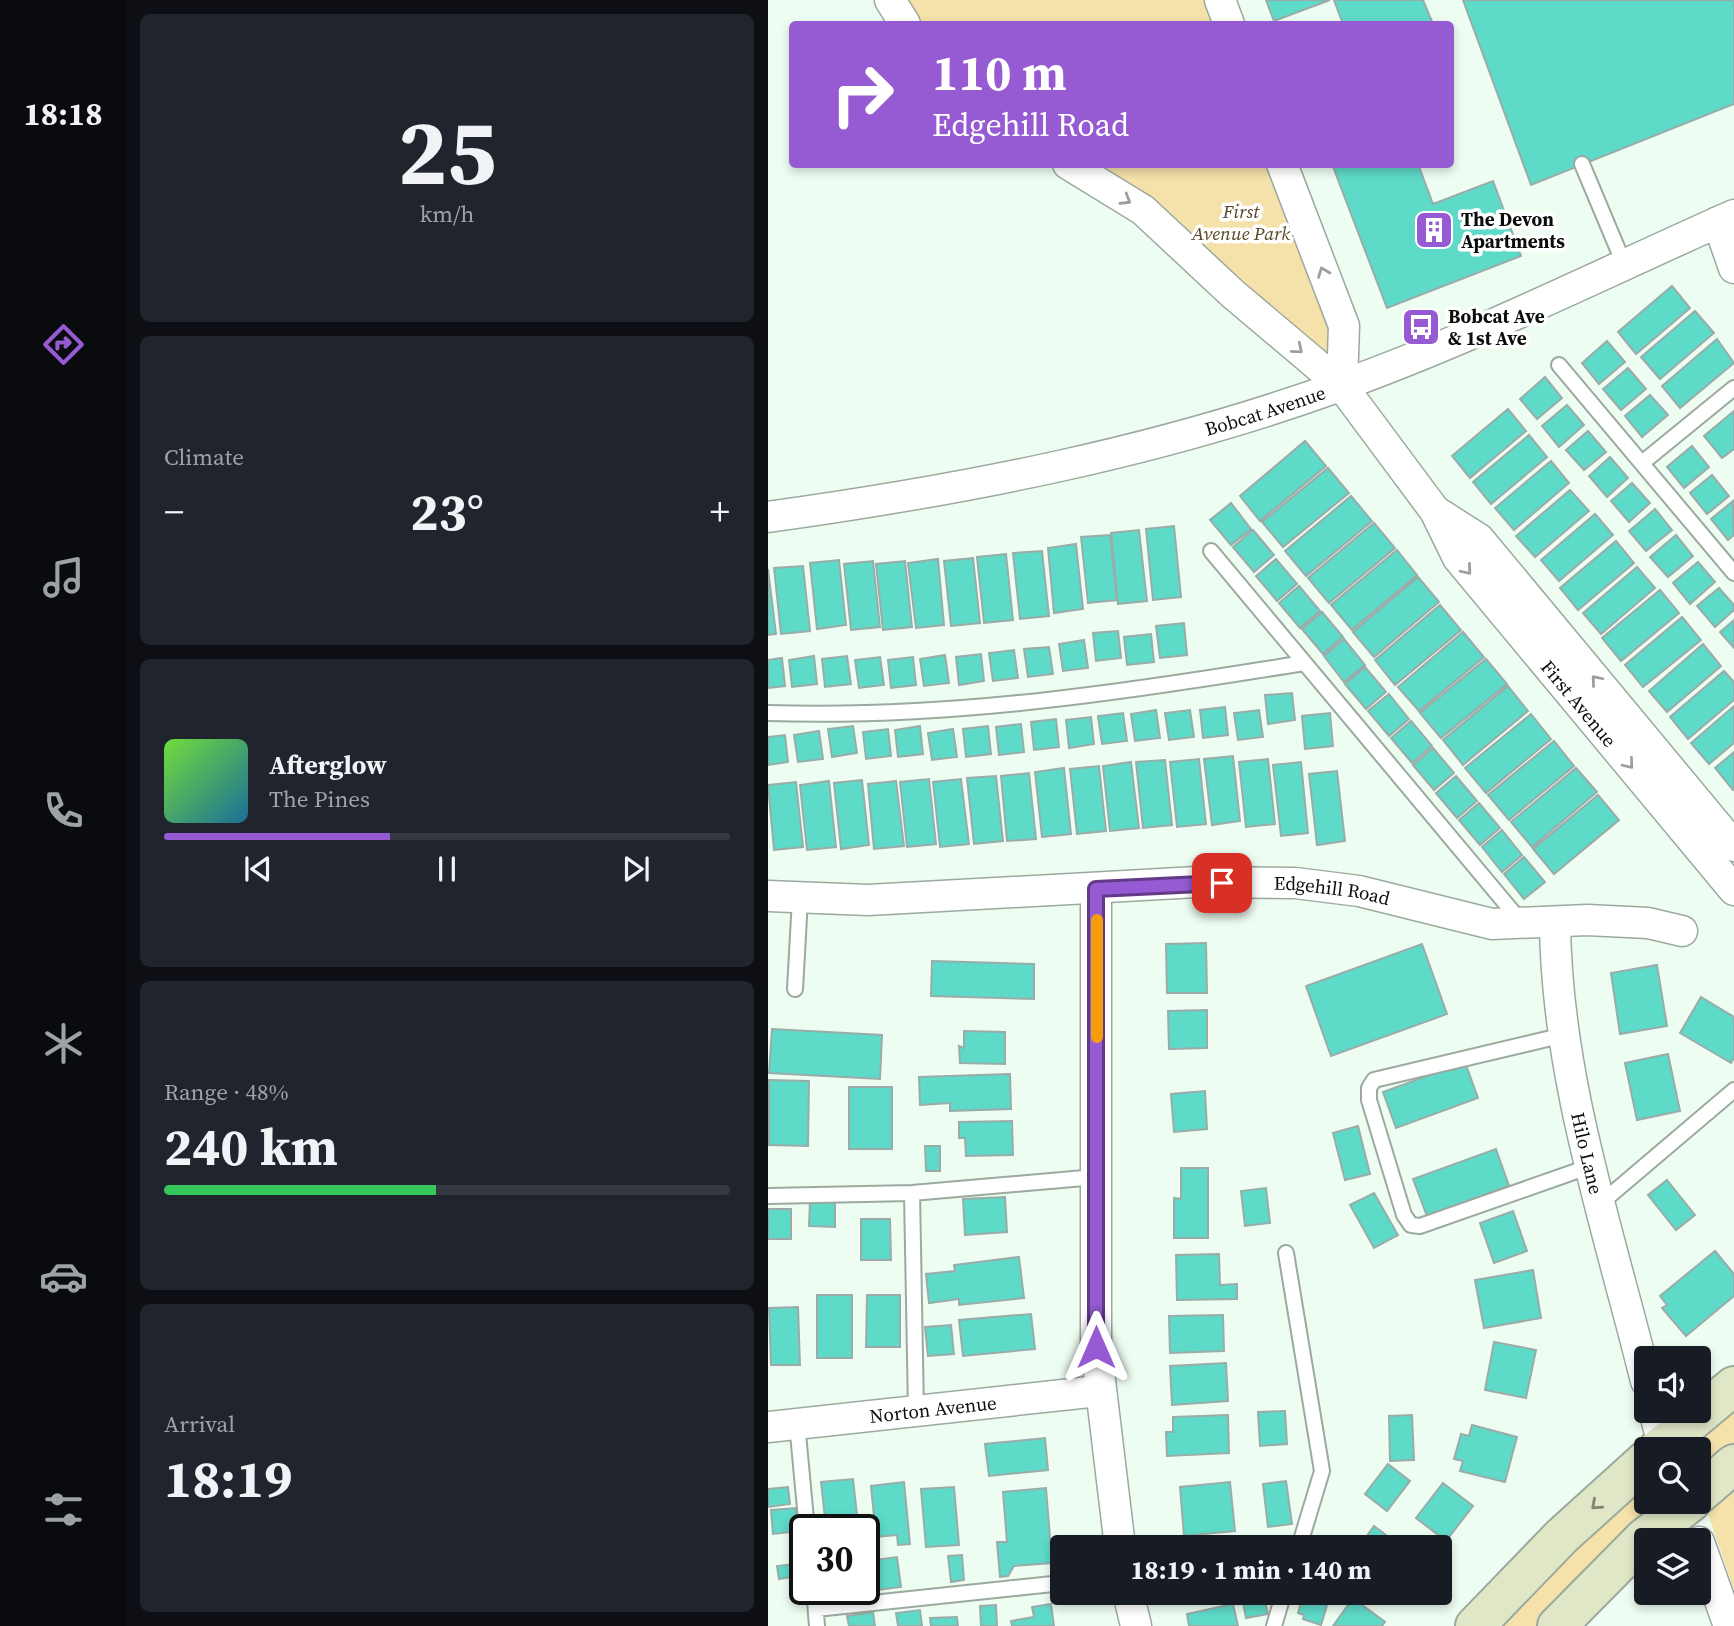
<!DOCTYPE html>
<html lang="en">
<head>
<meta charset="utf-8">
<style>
  body { margin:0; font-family:"Source Serif 4",serif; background:#20242c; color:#f1f3f6; height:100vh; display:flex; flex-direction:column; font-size:26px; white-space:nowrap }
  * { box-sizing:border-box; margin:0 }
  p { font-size:23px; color:#9ea1a6 }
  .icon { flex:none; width:38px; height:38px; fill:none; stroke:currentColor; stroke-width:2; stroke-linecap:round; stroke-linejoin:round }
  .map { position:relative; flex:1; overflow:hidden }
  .sheet { display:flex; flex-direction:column; gap:14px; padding:14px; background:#0d0f14; width:642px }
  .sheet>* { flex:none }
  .hud { position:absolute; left:21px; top:21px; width:665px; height:147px; border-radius:7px; box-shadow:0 4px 10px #0003; background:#965ad2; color:#fff; overflow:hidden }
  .tools { position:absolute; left:866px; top:1346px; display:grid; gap:14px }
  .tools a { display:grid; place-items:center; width:77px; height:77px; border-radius:7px; background:#171b24; box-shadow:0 4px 10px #0003; font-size:35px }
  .speed { position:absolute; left:21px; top:1514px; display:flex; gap:14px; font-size:35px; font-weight:700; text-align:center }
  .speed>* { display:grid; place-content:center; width:91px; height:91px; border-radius:50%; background:#171b24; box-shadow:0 4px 10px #0003; line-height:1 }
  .speed .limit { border:4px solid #111; border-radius:10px; background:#fff; color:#111 }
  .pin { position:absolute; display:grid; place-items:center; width:60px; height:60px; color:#fff; margin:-30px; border-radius:14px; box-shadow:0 4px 10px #0006 }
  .me { position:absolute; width:77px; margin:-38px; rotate:0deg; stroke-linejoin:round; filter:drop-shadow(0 0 5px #0008) }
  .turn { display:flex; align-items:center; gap:24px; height:147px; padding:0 28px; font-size:32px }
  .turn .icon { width:91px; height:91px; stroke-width:2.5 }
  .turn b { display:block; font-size:49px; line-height:60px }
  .big { font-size:52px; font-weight:700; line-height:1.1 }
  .sheet .card { flex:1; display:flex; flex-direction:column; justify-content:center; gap:10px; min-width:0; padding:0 24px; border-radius:10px; background:#20242c }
  .sheet .dial { align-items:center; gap:0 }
  .dial b { font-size:91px; line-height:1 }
  .song { display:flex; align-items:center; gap:21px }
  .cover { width:84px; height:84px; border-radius:10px; background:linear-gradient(135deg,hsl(100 70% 55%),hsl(200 70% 35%)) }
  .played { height:7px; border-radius:4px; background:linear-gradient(90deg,#965ad2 40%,#363941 40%) }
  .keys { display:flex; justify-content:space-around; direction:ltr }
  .heat { display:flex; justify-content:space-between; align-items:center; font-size:38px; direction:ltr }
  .charge { height:10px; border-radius:5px; background:linear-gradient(90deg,#34c759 48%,#363941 0) }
  .trip { position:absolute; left:282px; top:1535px; width:402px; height:70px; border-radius:7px; background:#171b24; box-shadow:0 4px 10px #0003; font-weight:700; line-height:70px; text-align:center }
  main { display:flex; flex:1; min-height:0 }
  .tabs { display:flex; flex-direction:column; width:126px; justify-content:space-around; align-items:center; background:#090b0e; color:#9ea1a6 }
  .tabs .icon { width:49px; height:49px }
  .tabs .current { color:#965ad2 }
  .tabs b { font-size:32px; color:#f1f3f6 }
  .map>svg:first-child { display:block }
</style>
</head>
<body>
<main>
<nav class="tabs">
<b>18:18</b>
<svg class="icon current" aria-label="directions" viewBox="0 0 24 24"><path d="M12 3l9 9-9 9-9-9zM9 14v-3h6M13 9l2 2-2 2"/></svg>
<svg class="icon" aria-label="music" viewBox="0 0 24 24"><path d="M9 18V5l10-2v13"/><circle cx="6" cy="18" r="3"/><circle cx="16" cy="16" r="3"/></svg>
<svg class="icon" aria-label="phone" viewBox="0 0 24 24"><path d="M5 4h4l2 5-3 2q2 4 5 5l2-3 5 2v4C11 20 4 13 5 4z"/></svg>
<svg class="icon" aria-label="climate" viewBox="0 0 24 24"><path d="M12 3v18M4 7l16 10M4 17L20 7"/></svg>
<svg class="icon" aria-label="car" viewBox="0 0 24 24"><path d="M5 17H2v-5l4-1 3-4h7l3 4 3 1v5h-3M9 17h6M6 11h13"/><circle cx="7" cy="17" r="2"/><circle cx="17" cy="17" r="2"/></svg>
<svg class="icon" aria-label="filters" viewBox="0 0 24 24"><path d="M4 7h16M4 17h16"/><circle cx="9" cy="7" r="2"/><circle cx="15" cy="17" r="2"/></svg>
</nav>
<section class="sheet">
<div class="card dial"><b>25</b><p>km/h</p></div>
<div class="card"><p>Climate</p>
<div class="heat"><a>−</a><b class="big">23°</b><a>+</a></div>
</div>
<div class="card">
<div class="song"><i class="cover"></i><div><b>Afterglow</b><p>The Pines</p></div></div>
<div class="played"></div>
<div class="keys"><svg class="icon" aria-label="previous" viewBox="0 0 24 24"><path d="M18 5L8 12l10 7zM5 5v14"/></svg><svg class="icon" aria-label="pause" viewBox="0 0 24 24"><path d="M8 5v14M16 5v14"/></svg><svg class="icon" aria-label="next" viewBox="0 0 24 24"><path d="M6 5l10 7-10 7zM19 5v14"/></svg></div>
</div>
<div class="card"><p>Range · 48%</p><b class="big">240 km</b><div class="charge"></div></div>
<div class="card"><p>Arrival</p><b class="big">18:19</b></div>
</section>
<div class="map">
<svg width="966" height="1626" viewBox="0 0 966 1626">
  <rect width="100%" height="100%" fill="#eefdf1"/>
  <path fill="#f5e1aa" d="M122,0H452L461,24H137Z
    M300,165H514L576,326L574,386Z
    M966,1386V1464L931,1494V1449H890Z
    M878,1460V1502H923L789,1626H707Z
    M966,1489V1590L939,1511Z"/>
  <path fill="#5edac8" stroke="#99aca9" stroke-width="2" d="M498,0H562L506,21Z
    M566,0H655L665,24H575Z
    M695,0H966V104L763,185Z
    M564,164H650L665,204L725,181L753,256L619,308Z
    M904,286L922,308L868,354L850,332Z
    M927,311L946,333L892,379L873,357Z
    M949,339L966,363L912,408L894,386Z
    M839,341L857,362L831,384L814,363Z
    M860,368L878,389L853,410L835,389Z
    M777,377L794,398L769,419L752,399Z
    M882,395L900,415L874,437L857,416Z
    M799,405L816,425L791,447L774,426Z
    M740,409L758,431L702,478L684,456Z
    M966,411V449L954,458L936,436Z
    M820,431L838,452L816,470L798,450Z
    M761,435L779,457L723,504L705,482Z
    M537,441L558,466L492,521L472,496Z
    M924,446L941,467L916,488L899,467Z
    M842,457L860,478L839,497L821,476Z
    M783,461L801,483L746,530L727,508Z
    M560,468L581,493L515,547L494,522Z
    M944,475L961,496L939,514L922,493Z
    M864,483L882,503L861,522L843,501Z
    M802,490L821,511L767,557L748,536Z
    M583,496L604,521L538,576L517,551Z
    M965,501L966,535L960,540L943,519Z
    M463,503L483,529L463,545L442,520Z
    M887,509L904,530L878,551L861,531Z
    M827,514L845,535L791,581L773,560Z
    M606,523L627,548L561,603L540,578Z
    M406,526L413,597L385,600L378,529Z
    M371,530L379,601L350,604L343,533Z
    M485,530L506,555L486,572L465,547Z
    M342,535L349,600L320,603L313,537Z
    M908,535L925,556L900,577L882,557Z
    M848,541L866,563L810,610L792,588Z
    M308,544L315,609L286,613L280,548Z
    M629,550L649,575L584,630L563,605Z
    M274,551L281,616L252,619L245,553Z
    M238,554L245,620L216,623L209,557Z
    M205,558L212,623L183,626L176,561Z
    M170,559L176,625L148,628L140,563Z
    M508,559L529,584L509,601L488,576Z
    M71,560L78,625L49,629L42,563Z
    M105,561L112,627L83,630L76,564Z
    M137,561L144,627L115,630L108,564Z
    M930,562L947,582L922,604L905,583Z
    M35,566L42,631L13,634L6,568Z
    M869,567L887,588L833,634L815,613Z
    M0,569L8,634L0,635Z
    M650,577L671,602L606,657L585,632Z
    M531,586L552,611L532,628L511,603Z
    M951,588L966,605V610L947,627L929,606Z
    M892,590L911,613L853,661L834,638Z
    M672,605L693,630L627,685L607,660Z
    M554,612L575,637L555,654L534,629Z
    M914,617L933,640L875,687L857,665Z
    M966,620V648L952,632Z
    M416,623L419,655L392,658L388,626Z
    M350,631L353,658L328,661L325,633Z
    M695,632L716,657L651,711L630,687Z
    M383,634L386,662L359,665L356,637Z
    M576,639L597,665L576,682L556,656Z
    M316,640L320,668L295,671L291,644Z
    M935,644L953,666L899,712L881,691Z
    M281,647L285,674L260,677L256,649Z
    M246,650L250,678L225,681L221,653Z
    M213,654L216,681L191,685L188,657Z
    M177,655L181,683L156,686L152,659Z
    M46,656L49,684L24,687L21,660Z
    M79,656L83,684L57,687L54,659Z
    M112,657L116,685L91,688L87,660Z
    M145,657L148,685L123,688L120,660Z
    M14,658L17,686L0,688V660Z
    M718,659L739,684L673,738L652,713Z
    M597,667L618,692L598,709L577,684Z
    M956,671L966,682V700L920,739L902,717Z
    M740,686L760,711L695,765L675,740Z
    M524,693L527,720L500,724L497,695Z
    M621,694L641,719L621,736L600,711Z
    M966,706V743L941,764L923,743Z
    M457,707L460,735L435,738L432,710Z
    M388,710L392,738L367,741L363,714Z
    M422,710L426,737L401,740L397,713Z
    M491,710L495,737L470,740L466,713Z
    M355,713L359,741L334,744L330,716Z
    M562,713L565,746L537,749L534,716Z
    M763,714L783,739L718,793L697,768Z
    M323,717L326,744L301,748L298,720Z
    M288,719L291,747L266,750L263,722Z
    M643,721L664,746L644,763L623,738Z
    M253,724L256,752L231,755L228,727Z
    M85,726L89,753L64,757L60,729Z
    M152,726L155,754L130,757L127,730Z
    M220,726L223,754L198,757L195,729Z
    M120,729L123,756L98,759L95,732Z
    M185,729L189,757L164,760L160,733Z
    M51,731L55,759L30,762L26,735Z
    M17,735L20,762L0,765V737Z
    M786,741L806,766L741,820L720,795Z
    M665,748L686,773L666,790L645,765Z
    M966,752V789L965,790L947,768Z
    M465,756L472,821L444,825L436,759Z
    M431,759L438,824L409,827L402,762Z
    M500,759L507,824L478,827L471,762Z
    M397,760L404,825L375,828L368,762Z
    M363,762L371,828L342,831L335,766Z
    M533,762L540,833L513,836L505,765Z
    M331,766L338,831L309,834L302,769Z
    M296,768L303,834L274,837L267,772Z
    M808,768L829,792L764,847L743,822Z
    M569,771L577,841L549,845L541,774Z
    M261,773L268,839L239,841L233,776Z
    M228,776L235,841L206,844L199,778Z
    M688,776L709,801L689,818L668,793Z
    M161,779L168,844L139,847L132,782Z
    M193,779L201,844L172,847L165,782Z
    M94,780L101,845L73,849L66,783Z
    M61,781L68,847L39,850L32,785Z
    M128,781L136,846L106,849L100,784Z
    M28,782L35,847L6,850L0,785Z
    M830,795L851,820L786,874L765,849Z
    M711,803L732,828L712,845L691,820Z
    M734,830L754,855L734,872L714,847Z
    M756,857L777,882L756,899L736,874Z
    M438,943L439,993H399L398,944Z
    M654,944L679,1014L563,1056L538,986Z
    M164,961L266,964V999L163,996Z
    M889,965L899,1026L852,1034L843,973Z
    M933,997L966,1017V1058L963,1063L912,1033Z
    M439,1010V1048L401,1049L400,1011Z
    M4,1029L114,1035L112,1079L1,1073Z
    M196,1031L237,1032V1064L192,1063L191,1046L196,1048Z
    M900,1054L912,1111L869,1120L857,1063Z
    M697,1062L710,1098L628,1128L615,1092Z
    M242,1074L243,1109L182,1111V1103L152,1105L151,1077Z
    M1,1080L41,1081L40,1146L1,1145Z
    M81,1087H124V1149H81Z
    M437,1091L439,1129L406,1132L403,1094Z
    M244,1121L245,1155L198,1156L197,1138H191V1122Z
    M590,1126L602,1174L577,1180L565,1133Z
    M157,1146H172V1171H158Z
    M728,1149L741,1186L659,1216L645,1179Z
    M413,1168H440V1238H406V1198L413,1199Z
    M899,1180L927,1215L908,1230L880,1195Z
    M498,1188L502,1223L477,1226L473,1191Z
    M606,1193L630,1235L606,1248L582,1205Z
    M237,1197L239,1232L197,1235L195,1199Z
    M42,1200L67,1201V1227L41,1226Z
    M0,1209H23V1239H0Z
    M745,1211L759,1251L726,1263L712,1223Z
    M93,1219H122L123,1260H93Z
    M947,1251L966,1274V1296L918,1336L894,1308L899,1305L892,1296Z
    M451,1254L452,1285L469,1284V1299L409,1300L408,1255Z
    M251,1257L256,1298L191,1305V1299L161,1303L158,1274L187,1271L186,1265Z
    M765,1270L773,1318L716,1328L707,1280Z
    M49,1295H84V1358H49Z
    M99,1295H132V1347H98Z
    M30,1307L32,1365H3L1,1308Z
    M263,1314L267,1349L195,1356L191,1320Z
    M455,1315L456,1351L402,1353L401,1316Z
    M183,1325L186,1354L160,1356L157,1327Z
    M726,1342L768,1350L758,1398L717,1390Z
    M458,1363L460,1401L404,1405L402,1366Z
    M517,1411L519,1444L492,1446L490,1412Z
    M460,1415L461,1453L399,1456L398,1432H405V1417Z
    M644,1415L646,1460L622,1461L621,1416Z
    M704,1425L749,1437L737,1482L692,1471L695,1461L686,1459L693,1434L701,1436Z
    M277,1438L280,1470L221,1476L217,1444Z
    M620,1464L642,1481L619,1511L597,1494Z
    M85,1479L90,1524L78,1525V1530H62L58,1527L53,1482Z
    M518,1481L524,1524L500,1527L495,1484Z
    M136,1482L142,1544L130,1545L129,1535L108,1537L103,1486Z
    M462,1482L467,1531L416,1536L412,1487Z
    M675,1483L705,1506L678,1541L648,1518Z
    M20,1487L22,1504L0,1507V1489Z
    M186,1487L191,1545L158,1547L153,1489Z
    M278,1488L284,1563L246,1566L240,1576L232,1577L229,1542H239L235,1492Z
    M28,1508L30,1531L5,1534L3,1510Z
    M606,1526L634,1547H591Z
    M194,1555L196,1580L183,1582L180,1556Z
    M129,1557L133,1587L110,1590L106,1560Z
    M35,1563L36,1575L11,1579L9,1566Z
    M536,1592H563L553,1625L535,1619L536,1615L530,1613Z
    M495,1593L500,1614L478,1618L474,1597Z
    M585,1598L617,1622L614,1626H565Z
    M283,1604L286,1626H244L243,1621L266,1617L264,1607Z
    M465,1604L470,1626H421L419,1614Z
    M228,1605L229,1626H213L212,1606Z
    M152,1610L154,1626H130L128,1613Z
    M105,1612L107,1626H81L79,1616Z
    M189,1617L190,1626H163L162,1618Z"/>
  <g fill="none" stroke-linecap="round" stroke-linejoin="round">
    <defs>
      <path id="service" d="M814,164L856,264
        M791,365L966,573
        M874,463L966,388
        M443,551L754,923
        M0,713C181,719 359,692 536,663
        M27,989L32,899
        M796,1035L606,1080L601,1088V1100L636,1215L643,1225L652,1226L823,1166
        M144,1193L148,1411
        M0,1196L144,1193L328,1177
        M833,1203L966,1090
        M518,1253L554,1471L531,1547
        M29,1423L39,1530
        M46,1589L49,1626
        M48,1609L294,1583
        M506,1626L516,1592"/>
      <g id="minor">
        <path d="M122,0L137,24"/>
        <path d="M452,0L461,24"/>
        <path id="s1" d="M300,164L375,210L465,294L574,386L667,511L690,558L966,890"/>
        <path d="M514,164L576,326L574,386"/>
        <path d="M950,222L966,268"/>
        <path d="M667,511L711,539L966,846"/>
        <path id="s2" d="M0,517C194,490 387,453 572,386C706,338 835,273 966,215"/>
        <path d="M328,889V1347L352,1547"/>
        <path id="s3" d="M0,896L100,900L429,882L527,883L591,891L724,924L819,920L880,923L914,931"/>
        <path id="s4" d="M787,922C788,1077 841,1231 878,1381"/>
        <path d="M886,1410L896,1449"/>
        <path id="s5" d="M0,1427L331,1391"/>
        <path d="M931,1542L961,1626"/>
        <path d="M360,1592L368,1626"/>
      </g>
      <path id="secondary" d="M890,1449L966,1386
        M931,1494L966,1464
        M707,1626L794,1536L878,1460
        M789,1626L876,1538L923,1502"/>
    </defs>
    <use href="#service" stroke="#9ba99e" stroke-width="18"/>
    <use href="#minor" stroke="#9ba99e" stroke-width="33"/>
    <use href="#secondary" stroke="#9ba99e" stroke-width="42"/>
    <use href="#service" stroke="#fff" stroke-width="14"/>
    <use href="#minor" stroke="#fff" stroke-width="30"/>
    <use href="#secondary" stroke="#e0e7c6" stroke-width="38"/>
  </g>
  <defs><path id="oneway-chevron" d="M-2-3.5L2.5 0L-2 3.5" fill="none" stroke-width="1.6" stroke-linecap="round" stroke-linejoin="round" transform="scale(1.75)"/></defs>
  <g stroke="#9d9f9d">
    <use href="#oneway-chevron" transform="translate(358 200) rotate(31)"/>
    <use href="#oneway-chevron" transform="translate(555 272) rotate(-111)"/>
    <use href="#oneway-chevron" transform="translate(530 349) rotate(40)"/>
    <use href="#oneway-chevron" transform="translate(699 570) rotate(50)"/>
    <use href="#oneway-chevron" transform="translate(828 680) rotate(-130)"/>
    <use href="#oneway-chevron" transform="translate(861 764) rotate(50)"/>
  </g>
  <use stroke="#808672" href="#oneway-chevron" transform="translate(828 1505) rotate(138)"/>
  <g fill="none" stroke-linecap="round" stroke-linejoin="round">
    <defs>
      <path id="route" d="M328,1347V889L454,883"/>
    </defs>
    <use href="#route" stroke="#623a88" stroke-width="18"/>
    <use href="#route" stroke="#965ad2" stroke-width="12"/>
    <path stroke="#f59e0b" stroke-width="12" d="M329,920V1037"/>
  </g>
  <defs>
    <symbol id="building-square" viewBox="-11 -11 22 22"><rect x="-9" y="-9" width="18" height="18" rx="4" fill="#965ad2" stroke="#fff"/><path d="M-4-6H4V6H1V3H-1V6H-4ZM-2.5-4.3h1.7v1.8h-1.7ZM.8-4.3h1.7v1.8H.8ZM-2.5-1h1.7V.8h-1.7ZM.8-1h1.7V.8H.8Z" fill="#fff"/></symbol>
    <symbol id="bus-square" viewBox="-11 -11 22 22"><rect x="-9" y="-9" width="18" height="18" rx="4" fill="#965ad2" stroke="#fff"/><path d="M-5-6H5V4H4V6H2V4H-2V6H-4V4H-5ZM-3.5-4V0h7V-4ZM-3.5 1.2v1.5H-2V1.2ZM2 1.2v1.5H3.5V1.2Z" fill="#fff"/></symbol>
  </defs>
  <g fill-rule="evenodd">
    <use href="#building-square" x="644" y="208" width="44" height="44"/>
    <use href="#bus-square" x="631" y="305" width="44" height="44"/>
  </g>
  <g text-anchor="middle" stroke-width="7" stroke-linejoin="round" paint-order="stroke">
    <g font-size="19" font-style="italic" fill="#554823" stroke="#fff">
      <text x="473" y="218">First<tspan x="473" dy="22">Avenue Park</tspan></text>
    </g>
    <g font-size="19" font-weight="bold" fill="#0a0f0b" stroke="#fff" text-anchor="start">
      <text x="693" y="226">The Devon<tspan x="693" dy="22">Apartments</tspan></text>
      <text x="680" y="323">Bobcat Ave<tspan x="680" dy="22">&amp; 1st Ave</tspan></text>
    </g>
    <g font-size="19" fill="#0a0f0b" stroke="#fff">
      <text dy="7" stroke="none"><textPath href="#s2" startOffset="509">Bobcat Avenue</textPath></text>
      <text dy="7" stroke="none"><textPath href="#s1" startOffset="751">First Avenue</textPath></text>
      <text dy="7" stroke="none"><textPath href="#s3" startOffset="565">Edgehill Road</textPath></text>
      <text dy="7" stroke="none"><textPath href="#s4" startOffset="234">Hilo Lane</textPath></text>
      <text dy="7" stroke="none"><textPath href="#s5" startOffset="166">Norton Avenue</textPath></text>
    </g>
  </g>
</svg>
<div class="tools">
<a><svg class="icon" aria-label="sound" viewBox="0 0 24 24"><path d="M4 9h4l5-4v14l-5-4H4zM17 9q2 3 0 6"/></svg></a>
<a><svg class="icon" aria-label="search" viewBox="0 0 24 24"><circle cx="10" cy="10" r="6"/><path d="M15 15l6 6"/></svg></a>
<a><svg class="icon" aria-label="layers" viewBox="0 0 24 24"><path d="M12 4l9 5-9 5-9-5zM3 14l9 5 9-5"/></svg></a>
</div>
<div class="speed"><div class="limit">30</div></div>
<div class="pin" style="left:454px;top:883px;background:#d93025"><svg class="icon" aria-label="arrive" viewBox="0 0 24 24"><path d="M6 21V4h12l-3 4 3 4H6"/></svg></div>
<svg class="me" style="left:328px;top:1347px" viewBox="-20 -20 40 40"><path d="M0-17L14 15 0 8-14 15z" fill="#965ad2" stroke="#fff" stroke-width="4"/></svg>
<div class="trip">18:19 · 1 min · 140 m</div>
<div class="hud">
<div class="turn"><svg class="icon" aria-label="right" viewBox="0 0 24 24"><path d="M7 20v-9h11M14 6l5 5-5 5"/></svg><div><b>110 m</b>Edgehill Road</div></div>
</div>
</div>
</main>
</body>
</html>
